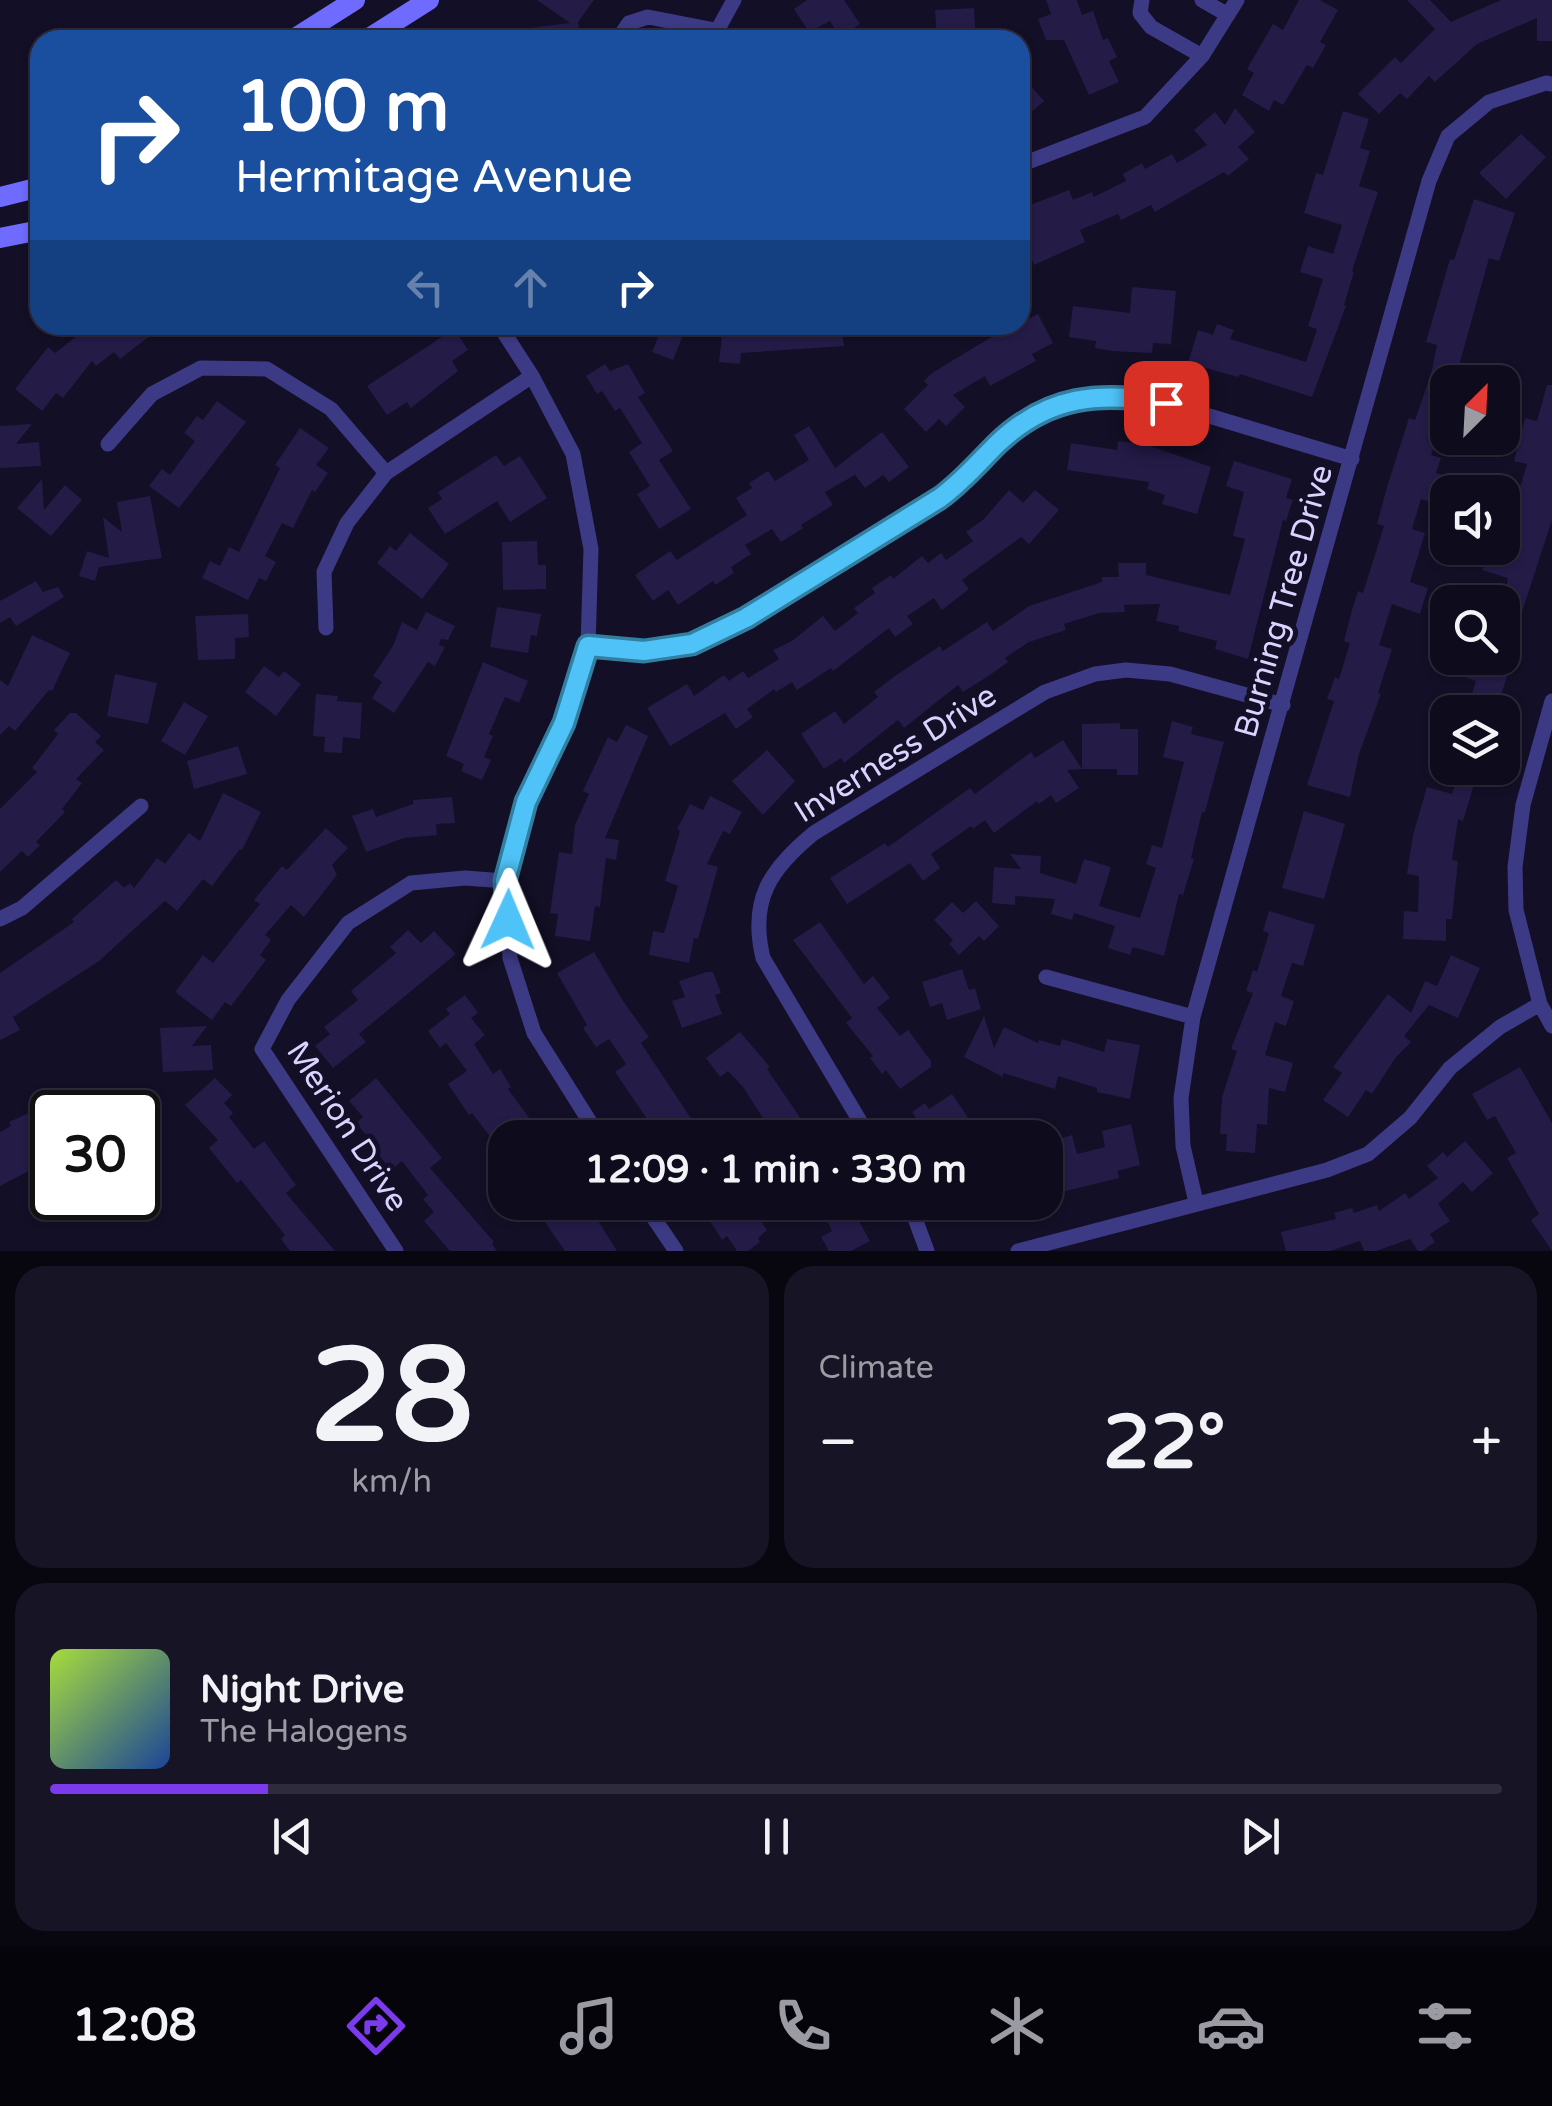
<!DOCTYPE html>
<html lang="en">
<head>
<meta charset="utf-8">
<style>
  body { margin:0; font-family:"Varela Round",sans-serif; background:#171425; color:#f1f3f6; height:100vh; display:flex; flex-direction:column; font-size:38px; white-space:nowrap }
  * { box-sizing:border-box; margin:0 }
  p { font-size:32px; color:#9b9ba3 }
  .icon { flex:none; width:55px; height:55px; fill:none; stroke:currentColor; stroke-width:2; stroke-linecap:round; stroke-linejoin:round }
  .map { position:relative; height:1251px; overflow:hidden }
  .panel { display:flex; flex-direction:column; gap:15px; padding:15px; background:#08060f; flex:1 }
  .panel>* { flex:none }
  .top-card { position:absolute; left:30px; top:30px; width:1000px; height:305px; border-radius:30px; box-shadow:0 2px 8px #0004,0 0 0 2px #2e2b3b; background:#1a4fa0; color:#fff; overflow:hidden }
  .needle { width:65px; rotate:24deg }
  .buttons { position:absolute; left:1430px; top:365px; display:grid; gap:20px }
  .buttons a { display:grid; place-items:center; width:90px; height:90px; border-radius:20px; background:#0e0b1c; box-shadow:0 2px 8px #0004,0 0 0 2px #2e2b3b; font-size:50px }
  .speed { position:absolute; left:30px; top:1090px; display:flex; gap:20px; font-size:50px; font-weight:700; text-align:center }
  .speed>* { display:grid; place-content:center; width:130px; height:130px; border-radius:50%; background:#0e0b1c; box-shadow:0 2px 8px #0004,0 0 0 2px #2e2b3b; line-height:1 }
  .speed .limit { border:5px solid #111; border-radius:15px; background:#fff; color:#111 }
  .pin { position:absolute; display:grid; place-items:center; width:85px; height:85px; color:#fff; margin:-42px; border-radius:20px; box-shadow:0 5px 15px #0006 }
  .me { position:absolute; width:110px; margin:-55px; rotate:1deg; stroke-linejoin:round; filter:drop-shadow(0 0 8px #0008) }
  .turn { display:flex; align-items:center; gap:35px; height:210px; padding:0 40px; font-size:45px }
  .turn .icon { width:130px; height:130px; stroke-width:2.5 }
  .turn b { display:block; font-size:70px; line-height:85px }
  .lanes { display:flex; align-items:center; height:95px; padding:0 40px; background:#0003; justify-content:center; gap:50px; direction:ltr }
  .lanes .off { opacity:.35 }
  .big { font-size:75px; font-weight:700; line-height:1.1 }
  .panel .card { flex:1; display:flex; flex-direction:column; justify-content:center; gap:15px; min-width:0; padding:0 35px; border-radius:30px; background:#171425 }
  .panel .dial { align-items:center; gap:0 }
  .dial b { font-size:130px; line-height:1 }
  .song { display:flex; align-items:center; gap:30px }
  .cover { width:120px; height:120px; border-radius:15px; background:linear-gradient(135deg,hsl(80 70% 55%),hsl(220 70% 35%)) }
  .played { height:10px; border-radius:5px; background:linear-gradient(90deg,#7c3aed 15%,#2e2b3b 15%) }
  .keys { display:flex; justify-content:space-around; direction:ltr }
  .heat { display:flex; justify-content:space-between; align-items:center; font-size:55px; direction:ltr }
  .panel .tiles { flex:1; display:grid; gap:15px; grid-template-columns:1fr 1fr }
  .card:last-child { grid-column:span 2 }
  .trip { position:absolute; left:488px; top:1120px; width:575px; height:100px; border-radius:30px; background:#0e0b1c; box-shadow:0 2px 8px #0004,0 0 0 2px #2e2b3b; font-weight:700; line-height:100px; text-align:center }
  .tab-bar { display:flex; height:160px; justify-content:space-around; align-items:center; background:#06040b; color:#9b9ba3 }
  .tab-bar .icon { width:70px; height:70px }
  .tab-bar .on { color:#7c3aed }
  .tab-bar b { font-size:45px; color:#f1f3f6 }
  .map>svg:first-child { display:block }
</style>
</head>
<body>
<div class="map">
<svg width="1552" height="1251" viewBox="0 0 1552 1251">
  <rect width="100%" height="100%" fill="#130f26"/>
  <path fill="#241b47" d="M537,0H594L578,22L581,40H513V30L570,23Z
    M807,0H844L860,24L840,37L830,21L809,32L794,9Z
    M1046,0H1077L1082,15L1093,11L1103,40L1108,38L1117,57L1109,61L1119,82L1089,95L1064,40H1046L1038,19L1051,14Z
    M1299,0H1320L1338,10L1320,42L1326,45L1313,68L1307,65L1283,105L1274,100L1269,111L1242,95L1254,73L1247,69L1273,24L1283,30Z
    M1407,0H1430L1451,22L1501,0H1552V41H1537V18L1477,44L1435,82L1429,76L1407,99L1400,93L1379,114L1358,94L1395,57L1401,63L1435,29Z
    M974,8L976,40H937L935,10Z
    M1020,74L1044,101L1020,122Z
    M1235,108L1255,132L1238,147L1249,159L1228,176L1224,172L1155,212L1151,205L1121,220L1118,214L1080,230L1085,242L1034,265L1028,251L1020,254V209L1069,190L1073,200L1092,192L1094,197L1126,181L1123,174L1142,163L1145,169L1172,154L1177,163L1207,145L1194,130L1215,112L1225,125Z
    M1343,111L1369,119L1360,148L1370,151L1359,186L1378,192L1352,271L1354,272L1344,305L1346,306L1312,397L1240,374L1238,377L1188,363L1198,330L1213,335L1217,324L1234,330L1230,339L1306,362L1317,329L1308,326L1323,279L1300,272L1308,246L1333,254L1342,225L1304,213L1316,173L1323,175Z
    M1521,134L1546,157L1506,199L1479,173Z
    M1474,199L1515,213L1499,261L1489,258L1455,380L1448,378V406L1431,455L1441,458L1436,473L1453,478L1444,506L1421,499L1412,529L1425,533L1410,582L1428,588L1420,614L1392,604L1379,645L1392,649L1378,693L1381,694L1359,754L1350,797L1307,785L1334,701L1327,699L1335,677L1339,679L1350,643L1344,641L1352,610L1358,591L1363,593L1384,526L1377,524L1387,487L1409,418L1415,420L1431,374L1437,345L1426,342L1450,259L1454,260Z
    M1132,287L1176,291L1171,344L1153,343L1152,353L1112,351L1095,348L1096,341L1069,337L1073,306L1130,313Z
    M1038,314L1053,343L1032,354L1036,361L990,386L985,376L953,395L965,407L946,426L939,419L926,432L904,409L928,385L924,381L932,373L988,339Z
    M91,325H112L117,331L126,325H164L120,359L114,352L96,366L92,361L63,398L56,393L42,411L15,389L48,347L55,353Z
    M663,325H687L673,360L652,352Z
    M723,325H841L844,346L741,353L740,364L719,362Z
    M454,329L468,350L452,361L458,371L411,408L407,402L387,415L367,386Z
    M605,364L610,371L628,364L645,393L638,397L673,451L659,460L691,509L659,529L637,494L650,486L629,452L642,443L620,408L615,411L602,391L597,394L586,376Z
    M1547,385H1552V520L1507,658H1510L1508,663L1511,664L1496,711L1469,703L1476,681L1442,670L1446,658H1502V609L1508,578L1482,570L1489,548H1502L1527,464L1514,461L1525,418L1537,421Z
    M217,401L246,422L179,508L149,486L162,469L170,475L195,441L184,433L197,416L203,420Z
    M32,424L16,444L39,442L41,466L0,468V426Z
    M809,426L835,468L882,432L909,467L889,482L883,475L865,488L855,475L825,492L833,505L801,525L803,528L781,542L772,529L745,545L751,554L731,567L734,573L715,585L713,581L678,605L668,590L653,601L635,575L670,551L677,560L747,515L736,498L752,488L749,483L768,471L775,481L809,460L794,435Z
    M300,428L329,448L316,465L328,473L315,492L312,490L293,528L282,523L265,556L276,562L266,581L259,578L248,600L202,578L210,561L220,566L229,547L239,552L280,468L275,465Z
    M1118,441L1144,444L1211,467L1197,514L1162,504L1165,495L1147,489L1149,482L1067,470L1071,443L1117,450Z
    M496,455L504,466L520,456L547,498L510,522L497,501L445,534L428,508L442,499L438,492Z
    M1234,461L1292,479L1286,498L1293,500L1286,521L1283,520L1248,659L1215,649L1217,641L1178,631L1179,626L1156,621L1160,604L1124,605L1125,612L1099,613L1064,624L1066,630L1029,642L1005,658L1008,662L990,675L963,692L958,685L904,728L898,720L844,763L841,758L824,769L801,734L835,711L844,724L878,697L874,692L895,676L940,646L943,651L987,622L993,631L1029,606L1102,582V577H1119L1118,563H1146V575L1230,595L1245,539L1233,536L1244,492L1226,486Z
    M42,479L44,510L65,485L82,500L51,536L17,508Z
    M1009,490L1023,503L1035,490L1059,510L1029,544L1021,537L962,580L969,589L942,610L934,598L907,616L913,624L895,637L889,628L833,671L831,668L797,690L792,682L776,692L774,689L747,709L753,717L736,729L725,713L670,746L647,708L687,684L694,696L724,675L729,681L743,671L748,678L779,659L773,650L792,641L823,616L835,631L858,613L854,608L875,593L872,588L891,575L893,579L922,556L928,563L941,553L946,560L973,541L966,532L984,519Z
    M150,496L162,558L99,567L95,581L79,576L87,551L109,558L103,517L122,532L117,502Z
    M410,533L449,564L422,599L377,563L390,546L396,551Z
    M537,541L538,565H546V589L503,590L502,542Z
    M36,581L43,592L58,587L64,597L16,626L10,617L0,623V601Z
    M497,607L541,614L537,636L531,635L528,653L490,647Z
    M426,612L455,626L448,640L441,639L439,645L445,647L435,666L428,662L394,713L372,698L382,682L373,676L393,646L402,622L417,630Z
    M248,614L249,637L235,638V659L198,660L195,616Z
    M32,635L70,653L52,691L49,690L15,731L9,726L0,735V680L8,686Z
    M483,662L528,681L519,703L505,697L489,734L493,736L484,757L491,760L482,780L461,771L464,764L446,756Z
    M264,666L279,677L284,671L301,684L276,716L245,692Z
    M115,674L157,683L148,724L107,716Z
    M316,694L338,696L337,701L362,703L360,739L343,737L342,753L324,752L325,737L313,736Z
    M184,702L208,716L185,755L161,741Z
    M70,713H76L101,736L95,742L104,750L76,779L82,783L62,809L65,812L36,842L40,845L28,857L22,851L0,872V809L37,772L32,768L58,734L54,730Z
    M1172,721L1193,727L1191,734L1224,742L1205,812H1202L1191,858L1194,859L1183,895L1179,894L1164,956L1133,947L1130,955L1108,948L1115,926L1074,913L1072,920L1051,914L1055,899L1015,896V905L992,903L994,867L1021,869L1010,854L1041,856L1040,873L1076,884L1084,859L1111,867L1099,906L1140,918L1156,868L1146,864L1152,845L1162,848L1184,762L1163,757Z
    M1120,723V729H1138V775H1117V769H1082V724Z
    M626,725L648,736L605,838L619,840L616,860L606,858L600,907L595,906L590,941L555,936L558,914L550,913L559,852L572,854L575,825L589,794L583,791L608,737L617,742Z
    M1063,740L1082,769L1067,770L1079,788L1056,803L1051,795L1039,804L1037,801L994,833L985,820L973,829L971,826L931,854L940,868L923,881L910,863L847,904L830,878L885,843L888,847L970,788L975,794L1031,752L1035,758Z
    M238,746L247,774L194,789L187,761Z
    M767,750L795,781L763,815L732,781Z
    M1460,768H1479L1463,821L1458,819L1452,860L1458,861L1452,919H1446V941L1403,939L1404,911L1418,912L1419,876L1407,874L1413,835L1427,787L1452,794Z
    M223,793L261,812L242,850L240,849L212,886L203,879L177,911L165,901L99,961L13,1017L20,1030L0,1040V973L74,922L72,919L116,880L124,888L130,883L134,888L157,858L165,864L189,833L200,841Z
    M710,796L742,812L730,834L723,831L707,864L718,867L698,939L694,938L689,963L649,955L653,931L664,933L678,886L665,881L680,831L677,829L690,804L703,810Z
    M452,797L455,823L436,824L437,835L404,838L366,852L352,816L373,809L376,817L413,804V800Z
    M1304,811L1345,824L1324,899L1282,888Z
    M326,828L348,848L332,865L337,875L304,917L291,905L265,935L271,940L260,955L266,960L231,1006L225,1002L212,1020L175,992L203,955L213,963L260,904L254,900L282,866L287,870Z
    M976,901L999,926L984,941L979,936L959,955L949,944L953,940L934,920L952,902L963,913Z
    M1269,911L1315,925L1303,966L1292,963L1281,996L1294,1001L1286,1026L1275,1022L1265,1055L1293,1063L1285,1092L1269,1088L1267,1125L1257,1124L1255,1153L1226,1151L1227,1134H1220L1222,1097L1237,1051L1231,1049L1253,993L1246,991L1253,970L1257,972L1269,933L1263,931Z
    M820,922L864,984L873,976L890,998L877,1008L900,1036L908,1030L931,1061V1067L900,1089L886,1070L882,1074L870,1058L873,1056L846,1023L852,1018L793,940Z
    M408,930L421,943L434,931L456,954L359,1034L366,1042L333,1068L315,1046L330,1034L324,1027L358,1000L351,991L396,953L390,947Z
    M594,952L623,1001L649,1037L641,1043L704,1138H660L615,1072L626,1064L609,1039L596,1047L583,1028L587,1025L557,973Z
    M1451,955L1480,968L1458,1018L1429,1005L1404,1036L1411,1042L1396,1057L1372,1094L1366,1090L1348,1117L1323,1100L1342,1073L1333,1067L1388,994L1411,1013L1425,981L1437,986Z
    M962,969L969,990L975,988L981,1009L947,1020L942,1003L930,1007L922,982Z
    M707,972H713L721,993L715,995L722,1014L682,1028L672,1001L685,997L679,981Z
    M465,995L478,1013L471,1018L485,1035L474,1044L493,1074L500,1069L511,1087L508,1089L533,1123L513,1138H505V1156L472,1113L469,1115L448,1084L467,1071L446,1043L440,1048L428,1031L450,1014L446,1009Z
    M984,1016L994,1048L1004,1027L1038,1043L1039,1040L1060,1046L1062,1039L1104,1052L1107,1039L1140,1045L1130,1099L1097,1092V1088L1058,1076L1055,1089L1003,1073V1077L964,1057Z
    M207,1026L192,1046L211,1045L213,1070L163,1072L160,1028Z
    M740,1032L770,1067L767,1069L814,1138H776L743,1087L728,1071L720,1077L706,1058Z
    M1520,1067L1552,1123V1251L1531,1220L1539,1214L1507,1158L1516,1153L1495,1116L1487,1120L1472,1094Z
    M215,1078L232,1095L224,1103L233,1113L229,1117L254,1149L264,1141L296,1185L286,1193L335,1251H290L281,1239L285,1235L241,1180L237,1183L209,1148L218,1140L185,1105Z
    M376,1078L442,1158L430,1168L494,1242L492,1244L497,1251H450L424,1221L434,1212L423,1199L428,1195L402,1161L391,1170L376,1152L379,1150L356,1123L363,1117L349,1101Z
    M952,1094L976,1129L963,1138H930L912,1112L925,1103L929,1109Z
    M35,1110L52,1146V1159L0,1186V1132L11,1126L9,1122Z
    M1131,1124L1140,1165L1117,1171L1119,1178L1045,1196V1159L1050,1157L1046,1143L1072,1135L1077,1154L1105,1147L1102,1131Z
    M1465,1141L1493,1173L1472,1192L1463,1182L1438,1204L1450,1221L1430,1234L1435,1242L1422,1251H1418L1410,1239L1376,1251H1364L1360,1241L1330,1251H1286L1281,1232L1336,1219L1334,1213L1352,1208L1354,1213L1377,1205L1379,1211L1405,1193L1409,1199L1438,1178L1427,1166L1443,1152L1447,1157Z
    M531,1202H586L617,1251H565Z
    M698,1202H748L767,1230L758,1238L760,1242L748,1251H737L727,1236L722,1240Z
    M852,1202H856L865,1218L859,1221L870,1241L851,1251H829L821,1237L832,1231L825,1216Z"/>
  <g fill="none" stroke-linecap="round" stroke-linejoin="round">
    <path stroke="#3d3a85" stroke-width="15" d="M1142,0L1140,13L1151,27L1202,56
      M1202,0L1228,15
      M621,40L620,36L629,23L648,17L715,30
      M712,40L734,0
      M1020,165L1145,117L1202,56L1237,0
      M499,325L532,376L573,454L591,549L588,646L564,723L526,802L505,881L510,958L534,1033L600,1138
      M108,444L152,394L201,368L267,369L331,409L386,473
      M326,628L324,572L347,523L386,473L532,376
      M588,646L643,651L692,644L746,618L941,498L969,476L999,442L1030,419L1058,405L1090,398L1121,395L1166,403L1352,459
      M1552,701L1523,805L1515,867L1516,910L1540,1004L1552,1026
      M0,919L22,908L141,806
      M1046,977L1193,1017
      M870,1138L763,958C749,900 770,869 814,833L1045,692L1095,674L1126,670L1170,674L1283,705
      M643,1202L676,1251
      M909,1202L927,1251
      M1196,1202L1183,1146L1181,1098L1193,1017L1429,181L1448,136L1489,102L1546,83L1552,84
      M396,1251L262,1049L288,1000L348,923L411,883L465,878L505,881
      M1018,1251L1327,1170L1368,1154L1410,1118L1450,1068L1500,1027L1540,1004"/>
    <path stroke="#6f6bff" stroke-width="20" d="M292,40L355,0
      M366,40L429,0
      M0,197L40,187
      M0,238L40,230"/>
  </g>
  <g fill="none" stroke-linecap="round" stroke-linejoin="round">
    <defs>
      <path id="route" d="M508,920L505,881L526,802L564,723L588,646L644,651L692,644L746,618L940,498C962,482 978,463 997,444C1048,395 1101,391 1166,403"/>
    </defs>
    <use href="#route" stroke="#337fa1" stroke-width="25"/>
    <use href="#route" stroke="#4fc3f7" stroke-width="18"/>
  </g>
  <g text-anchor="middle" stroke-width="10" stroke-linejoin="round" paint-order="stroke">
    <g font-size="32" fill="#d9d4ff" stroke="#130f26">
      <text transform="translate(1283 601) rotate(-74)" y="11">Burning Tree Drive</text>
      <text transform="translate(895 753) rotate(-32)" y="11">Inverness Drive</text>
      <text transform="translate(348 1126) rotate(57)" y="11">Merion Drive</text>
    </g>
  </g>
</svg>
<div class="buttons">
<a><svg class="needle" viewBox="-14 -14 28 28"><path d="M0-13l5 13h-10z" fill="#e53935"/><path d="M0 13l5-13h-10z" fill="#9b9ba3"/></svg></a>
<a><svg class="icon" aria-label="sound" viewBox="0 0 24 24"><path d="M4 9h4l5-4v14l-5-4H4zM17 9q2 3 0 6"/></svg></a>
<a><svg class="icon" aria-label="search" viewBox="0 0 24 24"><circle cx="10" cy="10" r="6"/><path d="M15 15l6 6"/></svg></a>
<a><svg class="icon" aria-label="layers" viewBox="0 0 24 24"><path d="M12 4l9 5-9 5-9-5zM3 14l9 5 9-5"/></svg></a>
</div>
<div class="speed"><div class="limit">30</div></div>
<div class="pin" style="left:1166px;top:403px;background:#d93025"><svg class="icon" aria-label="arrive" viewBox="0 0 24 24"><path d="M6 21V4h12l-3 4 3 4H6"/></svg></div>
<svg class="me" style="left:508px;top:920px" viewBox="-20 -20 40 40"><path d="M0-17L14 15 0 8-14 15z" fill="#4fc3f7" stroke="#fff" stroke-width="4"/></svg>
<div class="trip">12:09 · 1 min · 330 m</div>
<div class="top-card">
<div class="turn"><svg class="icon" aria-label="right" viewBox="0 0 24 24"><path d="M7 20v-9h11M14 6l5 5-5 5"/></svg><div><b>100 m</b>Hermitage Avenue</div></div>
<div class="lanes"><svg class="icon off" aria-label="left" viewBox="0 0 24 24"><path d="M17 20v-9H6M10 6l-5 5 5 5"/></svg><svg class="icon off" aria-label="ahead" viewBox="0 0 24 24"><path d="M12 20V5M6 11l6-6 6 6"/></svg><svg class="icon" aria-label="right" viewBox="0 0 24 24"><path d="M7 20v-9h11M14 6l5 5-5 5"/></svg></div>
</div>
</div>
<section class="panel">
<div class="tiles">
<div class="card dial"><b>28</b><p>km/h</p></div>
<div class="card"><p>Climate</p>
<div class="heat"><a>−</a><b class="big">22°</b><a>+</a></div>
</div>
<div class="card">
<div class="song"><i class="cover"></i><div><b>Night Drive</b><p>The Halogens</p></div></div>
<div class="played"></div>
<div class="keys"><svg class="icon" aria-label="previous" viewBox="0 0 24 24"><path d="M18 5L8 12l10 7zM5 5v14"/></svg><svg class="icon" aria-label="pause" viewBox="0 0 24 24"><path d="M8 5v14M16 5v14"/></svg><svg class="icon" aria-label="next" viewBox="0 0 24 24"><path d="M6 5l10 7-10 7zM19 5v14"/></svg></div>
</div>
</div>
</section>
<nav class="tab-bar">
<b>12:08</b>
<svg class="icon on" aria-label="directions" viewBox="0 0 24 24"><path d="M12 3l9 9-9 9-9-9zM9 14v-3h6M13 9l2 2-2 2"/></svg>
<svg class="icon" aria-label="music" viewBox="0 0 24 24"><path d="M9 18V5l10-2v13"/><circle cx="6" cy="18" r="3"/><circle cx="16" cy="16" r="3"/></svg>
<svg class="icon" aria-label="phone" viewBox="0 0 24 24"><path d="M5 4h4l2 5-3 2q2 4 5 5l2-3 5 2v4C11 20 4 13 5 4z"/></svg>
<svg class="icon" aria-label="climate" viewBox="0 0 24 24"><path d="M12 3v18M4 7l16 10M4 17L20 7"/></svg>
<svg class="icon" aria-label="car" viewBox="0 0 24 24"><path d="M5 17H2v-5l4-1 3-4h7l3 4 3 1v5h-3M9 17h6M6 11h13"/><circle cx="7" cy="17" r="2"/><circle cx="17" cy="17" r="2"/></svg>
<svg class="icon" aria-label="filters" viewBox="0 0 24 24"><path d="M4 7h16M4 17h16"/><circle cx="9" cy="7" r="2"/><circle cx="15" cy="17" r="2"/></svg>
</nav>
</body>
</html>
